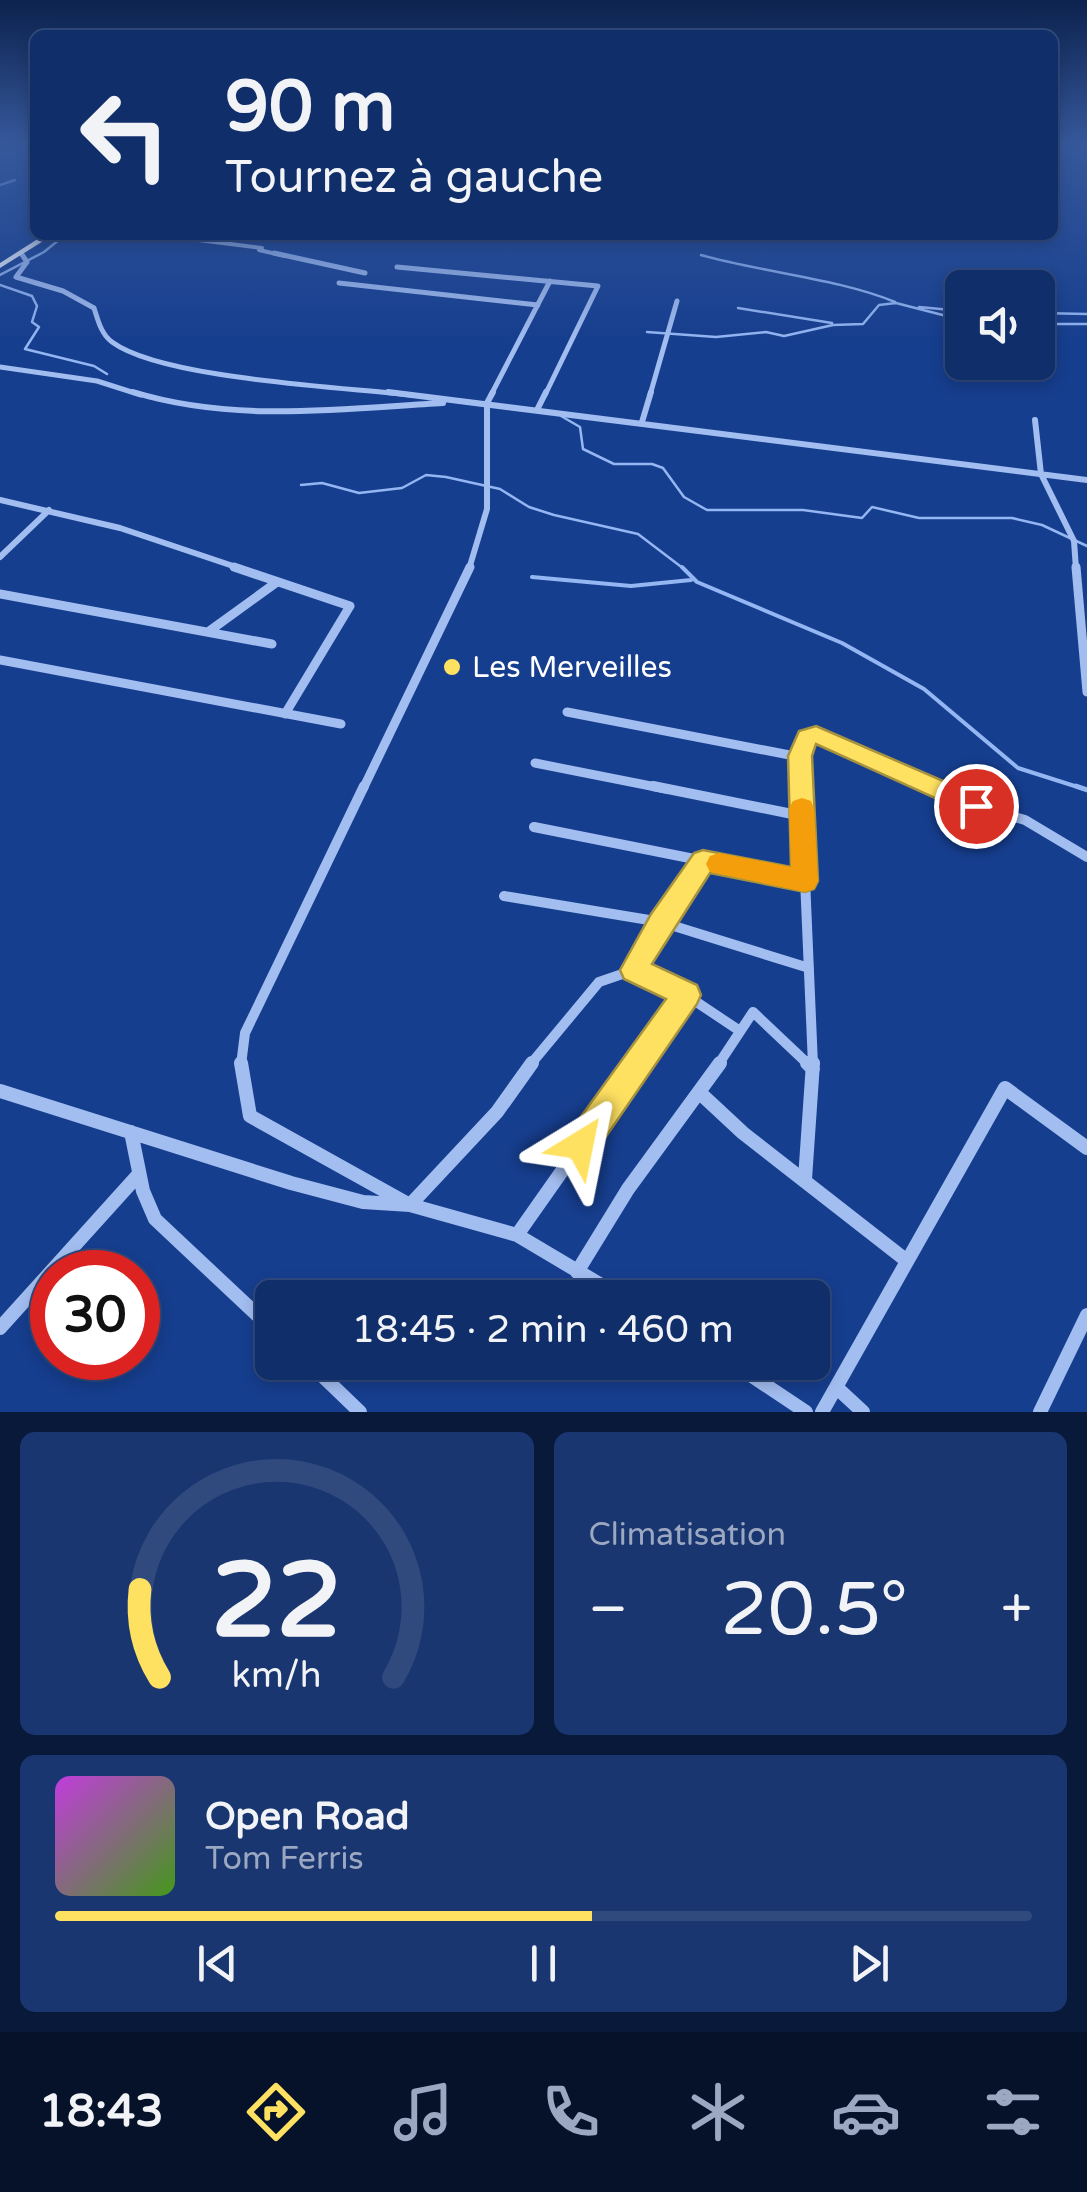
<!DOCTYPE html>
<html lang="fr">
<head>
<meta charset="utf-8">
<style>
  body { margin:0; font-family:"Varela Round",sans-serif; background:#193670; color:#f1f3f6; height:100vh; display:flex; flex-direction:column; font-size:38px; white-space:nowrap }
  * { box-sizing:border-box; margin:0 }
  p { font-size:32px; color:#9ca8c1 }
  .icon { flex:none; width:55px; height:55px; fill:none; stroke:currentColor; stroke-width:2; stroke-linecap:round; stroke-linejoin:round }
  .map { position:relative; height:1412px; overflow:hidden }
  .details { display:flex; flex-direction:column; gap:20px; padding:20px; background:#09193a; flex:1 }
  .details>* { flex:none }
  .guide { position:absolute; left:30px; top:30px; width:1028px; height:210px; border-radius:15px; box-shadow:0 5px 15px #0003,0 0 0 2px #304a7e; background:#102e6a; color:#f1f3f6; overflow:hidden }
  .buttons { position:absolute; left:945px; top:270px; display:grid; gap:20px }
  .buttons a { display:grid; place-items:center; width:110px; height:110px; border-radius:15px; background:#102e6a; box-shadow:0 5px 15px #0003,0 0 0 2px #304a7e; font-size:50px }
  .speed { position:absolute; left:30px; top:1250px; display:flex; gap:20px; font-size:50px; font-weight:700; text-align:center }
  .speed>* { display:grid; place-content:center; width:130px; height:130px; border-radius:50%; background:#102e6a; box-shadow:0 5px 15px #0003,0 0 0 2px #304a7e; line-height:1 }
  .speed .limit { border:15px solid #d22; background:#fff; color:#111 }
  .pin { position:absolute; display:grid; place-items:center; width:85px; height:85px; color:#fff; margin:-42px; border:5px solid #fff; border-radius:50%; box-shadow:0 2px 10px #0007 }
  .me { position:absolute; width:110px; margin:-55px; rotate:35deg; stroke-linejoin:round; filter:drop-shadow(0 0 8px #0008) }
  .turn { display:flex; align-items:center; gap:35px; height:210px; padding:0 30px; font-size:45px }
  .turn .icon { width:130px; height:130px; stroke-width:2.5 }
  .turn b { display:block; font-size:70px; line-height:85px }
  .big { font-size:75px; font-weight:600; line-height:1.1 }
  .details .tile { flex:1; display:flex; flex-direction:column; justify-content:center; gap:15px; min-width:0; padding:0 35px; border-radius:15px; background:#193670 }
  .details .dial { align-items:center; gap:0 }
  .dial svg { height:260px; overflow:visible; fill:none; stroke:#304a7e; stroke-width:7; stroke-linecap:round; text-anchor:middle }
  .dial text { fill:#f1f3f6; stroke:none }
  .song { display:flex; align-items:center; gap:30px }
  .cover { width:120px; height:120px; border-radius:15px; background:linear-gradient(135deg,hsl(290 70% 55%),hsl(100 70% 35%)) }
  .played { height:10px; border-radius:5px; background:linear-gradient(90deg,#ffe161 55%,#304a7e 55%) }
  .keys { display:flex; justify-content:space-around; direction:ltr }
  .heat { display:flex; justify-content:space-between; align-items:center; font-size:55px; direction:ltr }
  .details .tiles { flex:1; display:grid; gap:20px; grid-template-columns:1fr 1fr }
  .tile:last-child { grid-column:span 2 }
  .trip { position:absolute; left:255px; top:1280px; width:575px; height:100px; border-radius:15px; background:#102e6a; box-shadow:0 5px 15px #0003,0 0 0 2px #304a7e; font-weight:600; line-height:100px; text-align:center }
  .tab-bar { display:flex; height:160px; justify-content:space-around; align-items:center; background:#06122a; color:#9ca8c1 }
  .tab-bar .icon { width:70px; height:70px }
  .tab-bar .selected { color:#ffe161 }
  .tab-bar b { font-size:45px; color:#f1f3f6 }
  .map>svg:first-child { display:block }
</style>
</head>
<body>
<div class="map">
<svg width="1087" height="1412" viewBox="0 0 1087 1412">
  <rect width="100%" height="100%" fill="#163e8e"/>
  <g fill="none" stroke-linecap="round" stroke-linejoin="round">
    <path stroke="#94b6f2" stroke-width="2.5" d="M0,185L15,180
      M701,255C761,272 840,279 895,302
      M0,275L44,252L65,235
      M0,285L32,296L37,306L32,322L39,327L25,349L94,366L107,374
      M919,307L962,311
      M738,308L832,323
      M1038,313L1087,314
      M1038,324H1087
      M647,332L716,337L766,332L784,336L833,325L863,324L879,305L896,303L962,320
      M561,416L580,427L583,449L614,464H652L663,468L684,497L707,510H803L862,518L872,507L919,518H1012L1042,525L1087,546
      M301,485L322,483L359,493L402,488L426,475L446,477L500,489L529,507L554,515L638,534L684,569"/>
    <path stroke="#94b6f2" stroke-width="4" d="M682,567L697,582L842,643L924,689L1018,768L1084,789
      M532,577L631,586L691,580"/>
    <path stroke="#94b6f2" stroke-width="5" d="M1076,786L1087,790"/>
    <path stroke="#a2bdf0" stroke-width="4" d="M159,235L262,248
      M259,250L285,256"/>
    <path stroke="#a2bdf0" stroke-width="5" d="M21,253L27,262L16,277L63,291L94,308C98,320 101,334 112,342C162,379 343,387 410,395
      M274,253L365,273
      M397,267L598,286L545,395
      M339,283L538,305
      M0,367L97,381L141,395
      M491,395L550,281
      M650,395L677,301"/>
    <path stroke="#a2bdf0" stroke-width="6" d="M133,392C234,423 340,409 443,403
      M388,392L1087,480
      M538,408L546,392
      M1035,420L1041,474L1074,541L1076,569
      M642,422L651,392
      M0,500L120,528L242,569
      M0,557L49,510
      M469,569L487,509V403L493,392"/>
    <path stroke="#a2bdf0" stroke-width="9" d="M234,567L350,606L285,714
      M1076,567L1087,692
      M0,594L272,644
      M208,632L277,582
      M0,660L341,724
      M567,712L800,757
      M535,763L666,789
      M363,789L470,567
      M801,789L800,757L807,737L816,735L932,789"/>
    <path stroke="#a2bdf0" stroke-width="10" d="M653,786L802,816
      M801,786L813,1065
      M927,786L956,800L1025,820L1087,857
      M534,827L805,881
      M703,861L634,970L686,995L740,1031
      M504,896L661,922L809,968
      M241,1065L245,1033L364,786
      M530,1065L599,982L634,970
      M636,1065L686,995
      M718,1065L753,1012L809,1065"/>
    <path stroke="#a2bdf0" stroke-width="14" d="M241,1063L250,1116L410,1205L497,1112L532,1063
      M807,1063L813,1069
      M0,1091L291,1183L363,1202L410,1205L517,1235L623,1298
      M700,1093L743,1133L907,1261
      M131,1132L143,1191L155,1219L272,1329
      M805,1179L813,1063
      M517,1235L638,1063
      M577,1272L628,1189L720,1063
      M0,1328L139,1174
      M308,1362L360,1412
      M731,1362L806,1412
      M836,1387L863,1412
      M822,1412L1005,1088L1087,1148
      M1040,1412L1087,1315"/>
    <path fill="#f5f8ff" fill-rule="evenodd" d="M44,235H53L0,268V263Z"/>
  </g>
  <linearGradient id="sky" x2="0" y2="1"><stop stop-color="#0c224e"/><stop offset="0.42" stop-color="#36589b"/><stop offset="1" stop-color="#36589b" stop-opacity="0"/></linearGradient>
  <rect width="1087" height="342" fill="url(#sky)"/>
  <path fill="#ffe161" stroke="#a6923f" stroke-width="2.5" d="M816,726L985,799L989,806L985,813H968L816,744L812,756L818,881L814,889L805,892L710,873L652,964L697,985L701,995L697,1004L592,1157L580,1161L569,1157L564,1145L569,1133L666,999L624,979L620,970L651,914L694,853L703,850L791,867L788,756L799,731Z"/>
  <path fill="#f59e0b" d="M802,798L811,801L814,808L818,881L814,889L805,892L710,872L706,864L710,856L719,853L791,867L789,808L793,801Z"/>
  <circle fill="#ffe161" stroke="#163e8e" stroke-width="4" cx="452" cy="667" r="10"/>
  <g text-anchor="middle" stroke-width="10" stroke-linejoin="round" paint-order="stroke">
    <g font-size="30" fill="#fff" stroke="#163e8e" text-anchor="start">
      <text x="472" y="677">Les Merveilles</text>
    </g>
  </g>
</svg>
<div class="buttons">
<a><svg class="icon" aria-label="sound" viewBox="0 0 24 24"><path d="M4 9h4l5-4v14l-5-4H4zM17 9q2 3 0 6"/></svg></a>
</div>
<div class="speed"><div class="limit">30</div></div>
<div class="pin" style="left:976px;top:806px;background:#d93025"><svg class="icon" aria-label="arrive" viewBox="0 0 24 24"><path d="M6 21V4h12l-3 4 3 4H6"/></svg></div>
<svg class="me" style="left:580px;top:1145px" viewBox="-20 -20 40 40"><path d="M0-17L14 15 0 8-14 15z" fill="#ffe161" stroke="#fff" stroke-width="4"/></svg>
<div class="trip">18:45 · 2 min · 460 m</div>
<div class="guide">
<div class="turn"><svg class="icon" aria-label="left" viewBox="0 0 24 24"><path d="M17 20v-9H6M10 6l-5 5 5 5"/></svg><div><b>90 m</b>Tournez à gauche</div></div>
</div>
</div>
<section class="details">
<div class="tiles">
<div class="tile dial"><svg viewBox="0 0 100 80">
<path d="M14 69A42 42 0 1 1 86 69"/>
<path d="M14 69A42 42 0 0 1 8 42" stroke="#ffe161"/>
<text x="50" y="56" font-size="32" font-weight="700">22</text>
<text x="50" y="72" font-size="11">km/h</text>
</svg></div>
<div class="tile"><p>Climatisation</p>
<div class="heat"><a>−</a><b class="big">20.5°</b><a>+</a></div>
</div>
<div class="tile">
<div class="song"><i class="cover"></i><div><b>Open Road</b><p>Tom Ferris</p></div></div>
<div class="played"></div>
<div class="keys"><svg class="icon" aria-label="previous" viewBox="0 0 24 24"><path d="M18 5L8 12l10 7zM5 5v14"/></svg><svg class="icon" aria-label="pause" viewBox="0 0 24 24"><path d="M8 5v14M16 5v14"/></svg><svg class="icon" aria-label="next" viewBox="0 0 24 24"><path d="M6 5l10 7-10 7zM19 5v14"/></svg></div>
</div>
</div>
</section>
<nav class="tab-bar">
<b>18:43</b>
<svg class="icon selected" aria-label="directions" viewBox="0 0 24 24"><path d="M12 3l9 9-9 9-9-9zM9 14v-3h6M13 9l2 2-2 2"/></svg>
<svg class="icon" aria-label="music" viewBox="0 0 24 24"><path d="M9 18V5l10-2v13"/><circle cx="6" cy="18" r="3"/><circle cx="16" cy="16" r="3"/></svg>
<svg class="icon" aria-label="phone" viewBox="0 0 24 24"><path d="M5 4h4l2 5-3 2q2 4 5 5l2-3 5 2v4C11 20 4 13 5 4z"/></svg>
<svg class="icon" aria-label="climate" viewBox="0 0 24 24"><path d="M12 3v18M4 7l16 10M4 17L20 7"/></svg>
<svg class="icon" aria-label="car" viewBox="0 0 24 24"><path d="M5 17H2v-5l4-1 3-4h7l3 4 3 1v5h-3M9 17h6M6 11h13"/><circle cx="7" cy="17" r="2"/><circle cx="17" cy="17" r="2"/></svg>
<svg class="icon" aria-label="filters" viewBox="0 0 24 24"><path d="M4 7h16M4 17h16"/><circle cx="9" cy="7" r="2"/><circle cx="15" cy="17" r="2"/></svg>
</nav>
</body>
</html>
